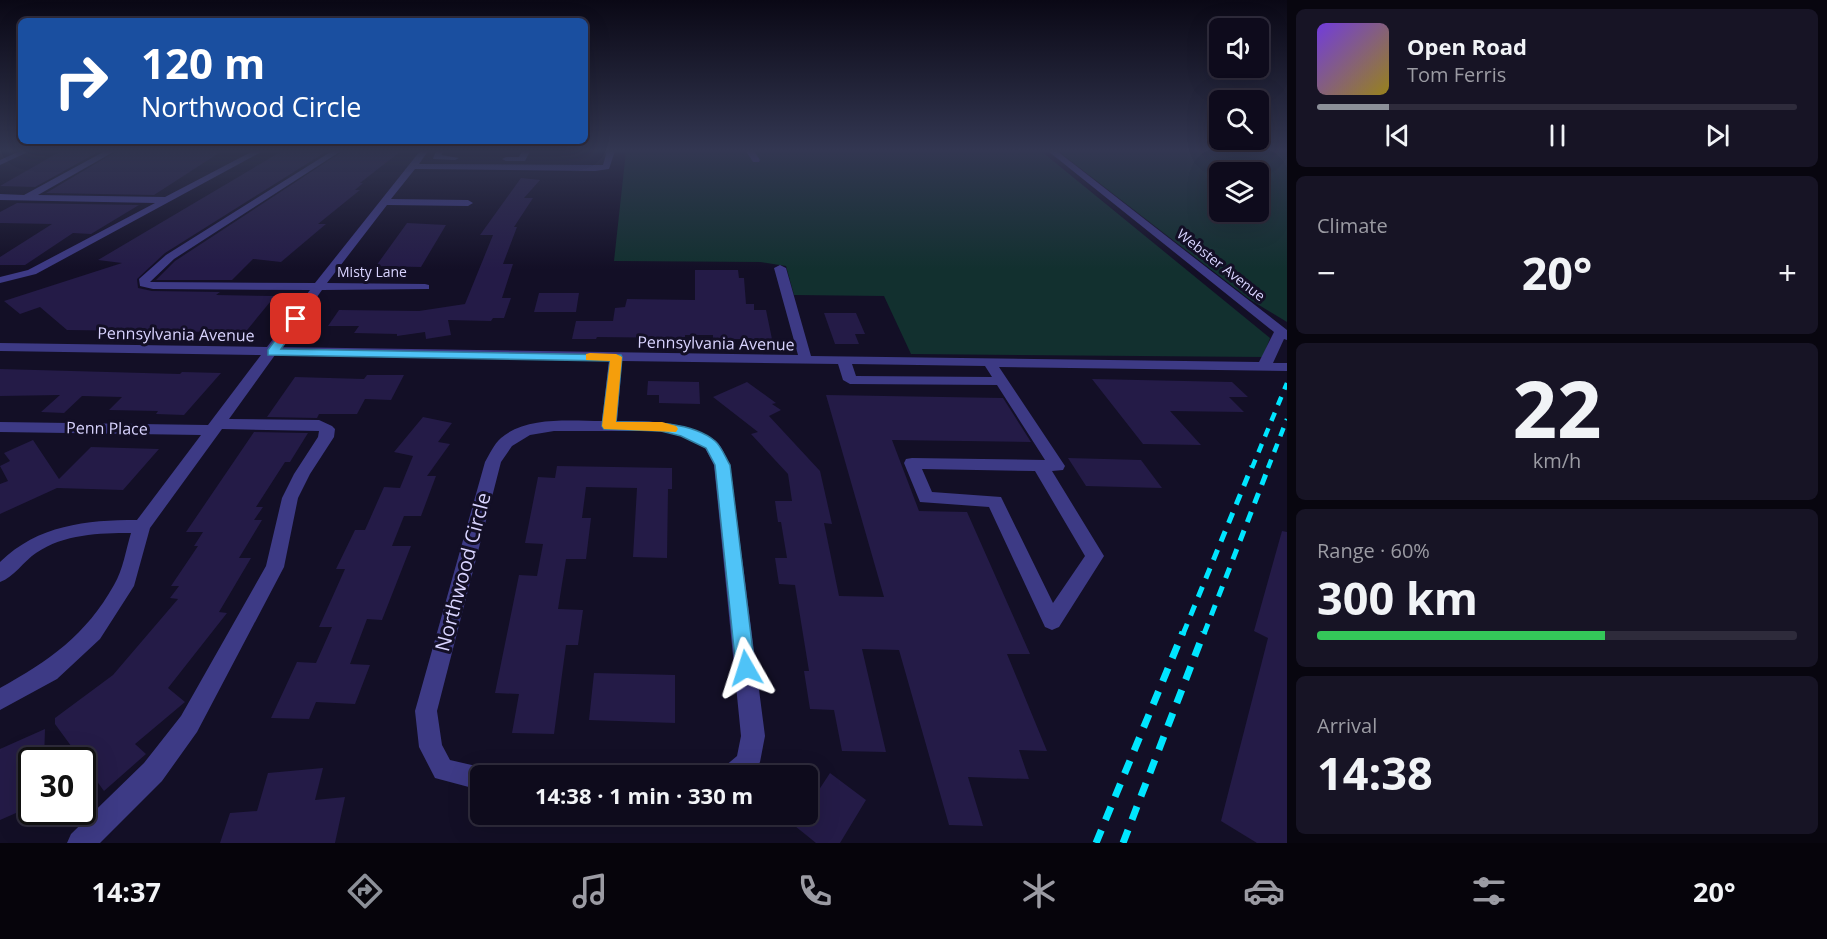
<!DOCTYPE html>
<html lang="en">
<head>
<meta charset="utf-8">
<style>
  body { margin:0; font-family:"Open Sans",sans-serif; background:#171425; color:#f1f3f6; height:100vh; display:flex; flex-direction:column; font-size:22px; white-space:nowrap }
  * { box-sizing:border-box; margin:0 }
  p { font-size:20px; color:#9b9ba3 }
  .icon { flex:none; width:33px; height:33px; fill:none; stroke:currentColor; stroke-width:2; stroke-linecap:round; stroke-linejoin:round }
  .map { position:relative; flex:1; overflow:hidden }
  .details { display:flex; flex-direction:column; gap:9px; padding:9px; background:#08060f; width:540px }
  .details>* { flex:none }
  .banner { position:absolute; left:18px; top:18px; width:570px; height:126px; border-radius:9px; box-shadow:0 6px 24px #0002,0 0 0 2px #2e2b3b; background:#1a4fa0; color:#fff; overflow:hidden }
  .tools { position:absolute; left:1209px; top:18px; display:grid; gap:12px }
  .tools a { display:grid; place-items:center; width:60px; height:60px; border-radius:9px; background:#0e0b1c; box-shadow:0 6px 24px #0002,0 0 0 2px #2e2b3b; font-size:30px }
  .speed { position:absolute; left:18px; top:747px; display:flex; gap:12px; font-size:30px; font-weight:700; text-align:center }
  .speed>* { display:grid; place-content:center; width:78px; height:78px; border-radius:50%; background:#0e0b1c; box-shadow:0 6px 24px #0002,0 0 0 2px #2e2b3b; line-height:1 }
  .speed .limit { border:3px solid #111; border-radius:9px; background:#fff; color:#111 }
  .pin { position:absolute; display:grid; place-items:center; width:51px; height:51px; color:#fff; margin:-26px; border-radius:12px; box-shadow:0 3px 9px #0006 }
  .me { position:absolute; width:66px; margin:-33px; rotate:354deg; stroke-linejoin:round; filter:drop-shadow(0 0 4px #0008) }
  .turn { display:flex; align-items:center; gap:21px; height:126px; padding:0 24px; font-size:27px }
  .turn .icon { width:78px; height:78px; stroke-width:2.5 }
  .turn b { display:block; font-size:42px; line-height:51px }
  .big { font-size:45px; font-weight:700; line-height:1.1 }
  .details .card { flex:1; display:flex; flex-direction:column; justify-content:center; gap:9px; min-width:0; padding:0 21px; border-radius:9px; background:#171425 }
  .details .dial { align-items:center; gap:0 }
  .dial b { font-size:78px; line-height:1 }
  .song { display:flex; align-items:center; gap:18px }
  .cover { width:72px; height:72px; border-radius:9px; background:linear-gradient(135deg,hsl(260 70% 55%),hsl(50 70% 35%)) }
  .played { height:6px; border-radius:3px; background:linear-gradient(90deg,#8c9099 15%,#2e2b3b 15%) }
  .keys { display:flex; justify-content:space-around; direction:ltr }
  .heat { display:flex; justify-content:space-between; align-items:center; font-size:33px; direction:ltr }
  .charge { height:9px; border-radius:4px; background:linear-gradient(90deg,#34c759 60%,#2e2b3b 0) }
  .trip { position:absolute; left:470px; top:765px; width:348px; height:60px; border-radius:9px; background:#0e0b1c; box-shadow:0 6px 24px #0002,0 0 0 2px #2e2b3b; font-weight:700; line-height:60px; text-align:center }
  .menu { display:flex; height:96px; justify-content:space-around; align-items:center; background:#06040b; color:#9b9ba3 }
  .menu .icon { width:42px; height:42px }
  .menu .active { color:#8c9099 }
  .menu b { font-size:27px; color:#f1f3f6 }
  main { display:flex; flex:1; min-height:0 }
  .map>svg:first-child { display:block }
</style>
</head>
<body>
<main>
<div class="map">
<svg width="1287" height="843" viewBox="0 0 1287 843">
  <rect width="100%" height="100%" fill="#130f26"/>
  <path fill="#12302f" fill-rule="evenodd" d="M626,151H1041L1270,338L1263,357L911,354L884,296L794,295L786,266L760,262L614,261Z
    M1058,151H1287V322L1249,299ZM1258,172V212H1220V172Z"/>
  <path fill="#241b47" d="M61,151H100L35,187L0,186Z
    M117,151H222L154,195L46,193Z
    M282,151L324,153L165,253L137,279L138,288L152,291L220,292L216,295L275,296L243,335L215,334L217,332L67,330L40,307L20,314L4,301L122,263L98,260Z
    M343,151H401L360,183H363L355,190H360L318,224H326L281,262L253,259L232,280H156L175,261Z
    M521,178L540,180L524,198H533L514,227H517L503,264H513L502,298H511L504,318H493L491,321L448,320L451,335L426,339L425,332L397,336V334L354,333L359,326H328L339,310L419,311L465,304L493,235H480Z
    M17,203L139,205L91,234L73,233L25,265H0V257L52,224L0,223V212Z
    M407,223L446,225L421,267L376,266Z
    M695,270H738L739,278H744L746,304H754V310H766L772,339H713V335H685V338L597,337L596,339H572L576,321H613L615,308L625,307L627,299L695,300Z
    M539,293H579L576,312H534Z
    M824,313H856L865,334H855L859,344H835Z
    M0,369L180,374L182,372L221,373L184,415L156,414L158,411L109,410L122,397L82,396L64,413L41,412L60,395L0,396Z
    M367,375H404L391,400L365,399L357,414H319L317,418L267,417L295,377L364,379Z
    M1092,379L1232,382L1248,397H1229L1244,412L1170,411L1201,445L1143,444Z
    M648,381L699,382L700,404L659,403V395H647Z
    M747,382L776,403L772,404L781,410L769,416L820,471L832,524L824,523L839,596L884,597L826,395L1003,398L1031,442L892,440L919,511L967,512L1030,654H1007L1047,751L1019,750L1029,779L968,777L983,826L949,825L899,650L862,649L886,752L842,751L834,710L810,709L804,671H809L795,585L779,584L775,558H787L781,522H778L775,501H792L788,474L751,434L758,432L713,397Z
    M423,417L452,423L438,442L450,444L427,476H436L421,516H404L392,546H411L382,620L367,619L350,664L370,665L355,704L316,702L309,719L271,718L297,662L316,663L332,627H319L345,569H336L355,530H365L384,487L400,488L413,456L394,452Z
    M254,432L308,433L290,462H285L256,507H263L254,520H262L239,558H251L219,612L227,613L168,688L185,702L135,744L146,754L104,791L55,724V718L113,675L178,599L170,598L179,586H171L198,546H194L203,532H186Z
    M33,440L59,479L91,447L159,449L123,490L57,488L0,514V484L8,481L0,466L10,461L4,453Z
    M1068,458L1141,460L1162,488L1086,486Z
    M557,466L672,468V489H668L667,558L633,557L637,488L586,487L582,518H591L586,559H566L558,609L583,610L578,645H566L554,734L512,733L519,694L495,693L519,575L537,576L543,544L525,543L538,477L555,478Z
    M1282,531L1287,532V843H1257L1221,821L1268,638L1254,631Z
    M594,673L675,675V723L589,720Z
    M45,729L44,760H32V806L0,820V749Z
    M323,768L315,800L345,797L335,843H220L230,813L257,811L268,773Z
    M830,773L866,800L840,843H816L795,826L803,814H807V808Z"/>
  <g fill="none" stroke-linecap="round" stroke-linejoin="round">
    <path fill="#3d3a85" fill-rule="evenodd" d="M20,151H30L0,165V160Z
      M105,151H115L38,195L165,197L253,151H263L36,274L0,283V277L28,270L155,203L0,200V194L24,195Z
      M332,151H341L174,259L150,282L315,283L420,151H428L419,164L595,165H603L607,151H615L609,169L595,171L415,169L391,199L468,200L473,203L468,206L387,205L327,283L425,284L429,285V289L322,290L281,347L798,355L774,268L780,265L786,268L811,356L1259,362L1274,332L1048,151H1057L1287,330V340L1284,339L1273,363H1287V371L999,367L1065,466L1063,470L1052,471L1104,556L1059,627L1052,630L1045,627L989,507L920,502L904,463L906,459L912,458L1045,460L997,385L850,384L843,380L838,364L622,361L617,421C648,421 690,421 716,441C722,446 726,458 730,465L765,736L760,762L751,776H721L724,767L737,756L741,736L714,465L705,448L681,436L661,431H554L530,435L512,446L501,462L437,711L442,745L450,760L489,769L491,776H480V790L435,778L419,747L415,711L485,462C489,455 494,444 501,438C526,416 571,421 602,421L609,360L275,355L229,419L319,420L332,426L335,429L334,437L310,474L298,498L284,567L197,732L162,781L100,843H67L71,834L144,763L181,716L266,566L282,498L294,474L318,437L319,431L222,429L150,528L134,586L100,639L57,679L0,710V688C49,661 86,635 114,585C123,570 126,549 131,533C99,533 64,534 36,553C24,561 14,577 0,582V562C38,525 86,520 137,520L201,435L0,432V422L208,425L261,355L0,351V343L267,347L310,290L153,289L140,286L139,279L166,255ZM852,364L985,366L992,377L856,376ZM922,469L1035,471L1085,556L1053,603L1001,497L932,492Z
      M436,151H444L441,155L459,158L455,160L433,159Z
      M522,151H530L525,161H506L502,159L506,157H519Z
      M746,151H754L760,160L759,162H753Z"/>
    <path stroke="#00e5ff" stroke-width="4.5" stroke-dasharray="9 8" stroke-linecap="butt" d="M1252,468L1287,383
      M1268,468L1287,419"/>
    <path stroke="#00e5ff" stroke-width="5" stroke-dasharray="11 9" stroke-linecap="butt" d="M1183,634L1252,466
      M1204,634L1269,466"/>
    <path stroke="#00e5ff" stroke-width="7" stroke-dasharray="14 11" stroke-linecap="butt" d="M1096,843L1183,632
      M1123,843L1204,632"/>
  </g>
  <linearGradient id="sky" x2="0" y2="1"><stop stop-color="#0a0815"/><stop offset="0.56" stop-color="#333752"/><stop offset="1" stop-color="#333752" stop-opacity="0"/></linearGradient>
  <rect width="1287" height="269" fill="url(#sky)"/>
  <path fill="#4fc3f7" stroke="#337fa1" stroke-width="1.5" d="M296,316L301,319L281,349L621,355L622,357L616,422C646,422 691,421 715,441C722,447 726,459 730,465L755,668L753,675L746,677L739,675L736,668L715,465L706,448L681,436L661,431L604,429L602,426L610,361L268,355V350L292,317Z"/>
  <path fill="#f59e0b" d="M590,353L616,354L622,357L616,422H662L676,426L678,429L676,432L604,429L602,426L610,361L586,360V354Z"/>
  <g text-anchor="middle" stroke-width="6" stroke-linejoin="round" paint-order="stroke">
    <g font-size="14" fill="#d9d4ff" stroke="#130f26">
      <text transform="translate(1221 265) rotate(38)" y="5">Webster Avenue</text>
      <text x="372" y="277">Misty Lane</text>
    </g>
    <g font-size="16" fill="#d9d4ff" stroke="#130f26">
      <text transform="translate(176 334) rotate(1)" y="6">Pennsylvania Avenue</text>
      <text transform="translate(716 343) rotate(1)" y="6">Pennsylvania Avenue</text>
      <text transform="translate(107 428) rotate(1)" y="6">Penn Place</text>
    </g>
    <g font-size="20" fill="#d9d4ff" stroke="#130f26">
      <text transform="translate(463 572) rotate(-75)" y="7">Northwood Circle</text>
    </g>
  </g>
</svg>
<div class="tools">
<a><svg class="icon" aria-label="sound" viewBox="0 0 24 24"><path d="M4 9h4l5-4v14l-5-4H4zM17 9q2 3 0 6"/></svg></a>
<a><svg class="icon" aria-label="search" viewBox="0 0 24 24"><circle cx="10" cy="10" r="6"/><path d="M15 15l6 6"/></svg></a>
<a><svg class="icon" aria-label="layers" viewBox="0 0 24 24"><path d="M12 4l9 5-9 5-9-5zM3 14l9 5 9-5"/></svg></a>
</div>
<div class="speed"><div class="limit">30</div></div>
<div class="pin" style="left:296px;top:319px;background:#d93025"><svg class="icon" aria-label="arrive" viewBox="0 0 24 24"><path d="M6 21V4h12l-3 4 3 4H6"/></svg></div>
<svg class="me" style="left:746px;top:668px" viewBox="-20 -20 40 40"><path d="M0-17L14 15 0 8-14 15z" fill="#4fc3f7" stroke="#fff" stroke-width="4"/></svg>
<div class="trip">14:38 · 1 min · 330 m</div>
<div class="banner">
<div class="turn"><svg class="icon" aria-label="right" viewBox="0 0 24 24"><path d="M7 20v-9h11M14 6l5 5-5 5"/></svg><div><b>120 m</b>Northwood Circle</div></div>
</div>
</div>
<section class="details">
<div class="card">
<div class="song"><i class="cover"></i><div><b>Open Road</b><p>Tom Ferris</p></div></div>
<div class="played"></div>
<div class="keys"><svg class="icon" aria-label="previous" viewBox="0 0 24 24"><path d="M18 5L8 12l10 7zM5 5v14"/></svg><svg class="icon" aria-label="pause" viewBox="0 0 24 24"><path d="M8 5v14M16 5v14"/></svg><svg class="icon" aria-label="next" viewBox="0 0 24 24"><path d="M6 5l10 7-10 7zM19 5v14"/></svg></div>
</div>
<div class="card"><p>Climate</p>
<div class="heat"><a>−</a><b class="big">20°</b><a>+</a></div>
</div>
<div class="card dial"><b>22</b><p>km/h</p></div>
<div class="card"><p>Range · 60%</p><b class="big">300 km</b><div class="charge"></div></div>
<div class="card"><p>Arrival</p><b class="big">14:38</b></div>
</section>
</main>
<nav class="menu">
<b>14:37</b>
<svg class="icon active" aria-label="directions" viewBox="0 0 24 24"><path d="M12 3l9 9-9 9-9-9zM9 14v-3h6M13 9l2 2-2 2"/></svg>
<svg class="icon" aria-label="music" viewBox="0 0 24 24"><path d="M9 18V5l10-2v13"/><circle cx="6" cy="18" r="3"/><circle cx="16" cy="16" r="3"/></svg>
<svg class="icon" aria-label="phone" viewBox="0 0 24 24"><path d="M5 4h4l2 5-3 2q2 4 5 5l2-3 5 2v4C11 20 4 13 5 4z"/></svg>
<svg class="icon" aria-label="climate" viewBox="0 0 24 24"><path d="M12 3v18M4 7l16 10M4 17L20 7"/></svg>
<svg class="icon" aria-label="car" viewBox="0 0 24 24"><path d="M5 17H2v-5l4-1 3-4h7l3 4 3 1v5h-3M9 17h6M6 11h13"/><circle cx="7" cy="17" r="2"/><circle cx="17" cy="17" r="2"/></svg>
<svg class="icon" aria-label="filters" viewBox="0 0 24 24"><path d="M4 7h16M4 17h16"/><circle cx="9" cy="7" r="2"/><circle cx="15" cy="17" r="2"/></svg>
<b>20°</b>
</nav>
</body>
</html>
